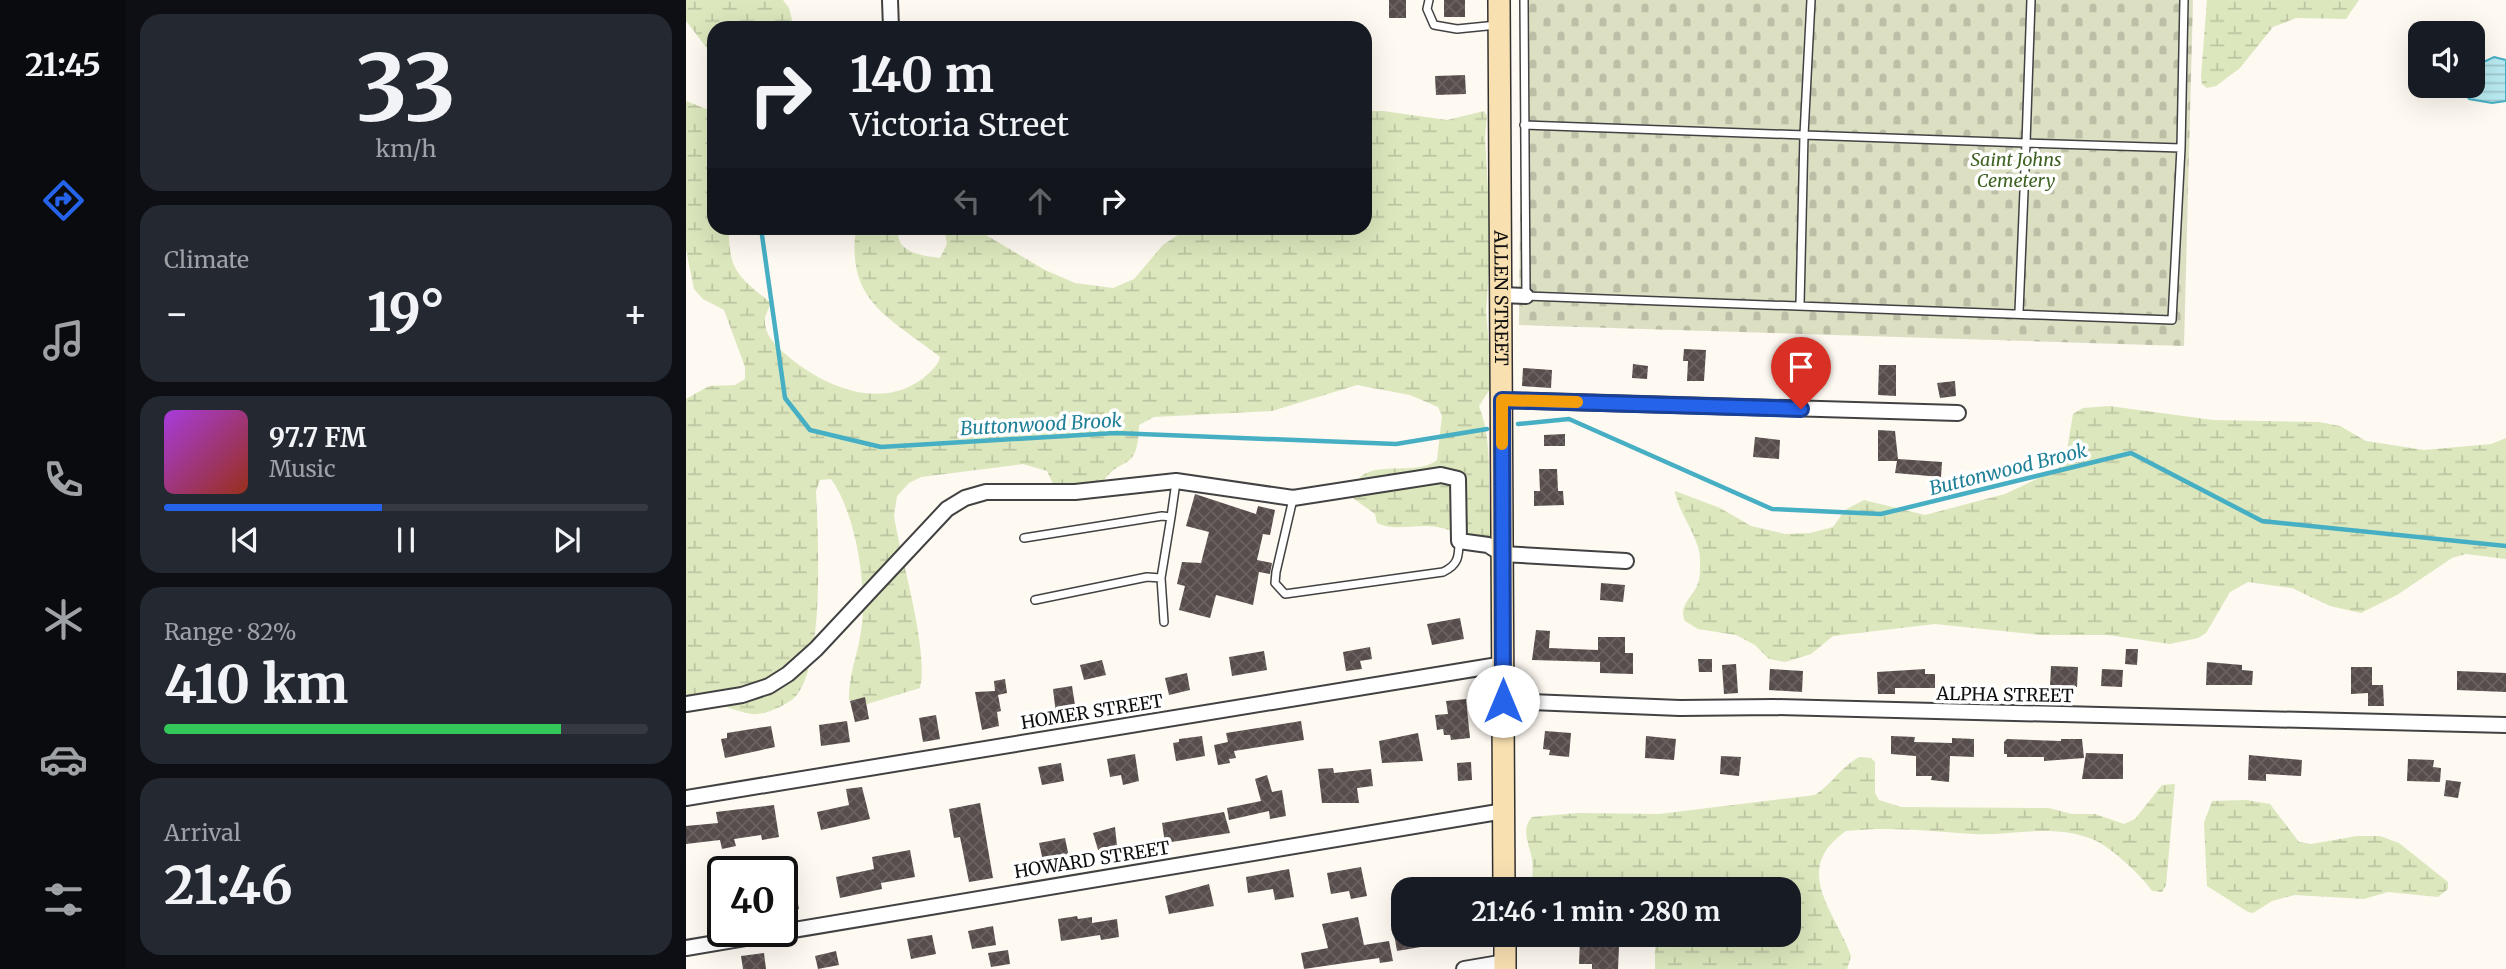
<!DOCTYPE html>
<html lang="en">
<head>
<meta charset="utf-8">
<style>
  body { margin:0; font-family:Merriweather,serif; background:#242831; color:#f1f3f6; height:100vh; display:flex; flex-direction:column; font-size:26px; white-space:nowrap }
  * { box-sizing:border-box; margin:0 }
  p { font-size:23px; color:#9ea1a6 }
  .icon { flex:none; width:38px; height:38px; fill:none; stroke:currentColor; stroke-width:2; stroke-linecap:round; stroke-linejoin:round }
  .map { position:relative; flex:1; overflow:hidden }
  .sheet { display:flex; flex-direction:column; gap:14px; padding:14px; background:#0d0f14; width:560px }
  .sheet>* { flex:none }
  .guide { position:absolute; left:21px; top:21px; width:665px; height:214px; border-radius:21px; box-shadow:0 7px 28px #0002; background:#171b24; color:#f1f3f6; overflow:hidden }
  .fabs { position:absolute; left:1722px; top:21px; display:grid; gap:14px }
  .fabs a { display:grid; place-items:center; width:77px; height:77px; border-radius:14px; background:#171b24; box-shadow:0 7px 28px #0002; font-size:35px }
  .speed { position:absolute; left:21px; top:856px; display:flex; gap:14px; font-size:35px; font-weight:700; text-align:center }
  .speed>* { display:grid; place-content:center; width:91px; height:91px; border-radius:50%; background:#171b24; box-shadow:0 7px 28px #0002; line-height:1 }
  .speed .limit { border:4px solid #111; border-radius:10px; background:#fff; color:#111 }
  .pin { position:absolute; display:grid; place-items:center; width:60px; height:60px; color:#fff; margin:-72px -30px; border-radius:50% 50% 50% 0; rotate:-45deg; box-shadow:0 0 7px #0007 }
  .pin .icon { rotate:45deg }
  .me { position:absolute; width:77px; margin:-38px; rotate:0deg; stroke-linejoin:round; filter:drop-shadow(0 0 5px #0008) }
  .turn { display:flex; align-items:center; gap:24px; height:147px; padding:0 28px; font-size:32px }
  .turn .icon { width:91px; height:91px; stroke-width:2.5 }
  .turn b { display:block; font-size:49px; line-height:60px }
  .lanes { display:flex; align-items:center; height:66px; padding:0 28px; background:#0003; justify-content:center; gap:35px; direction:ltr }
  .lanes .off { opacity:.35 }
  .big { font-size:52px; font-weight:700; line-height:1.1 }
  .sheet .card { flex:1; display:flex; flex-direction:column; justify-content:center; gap:10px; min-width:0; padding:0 24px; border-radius:21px; background:#242831 }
  .sheet .dial { align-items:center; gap:0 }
  .dial b { font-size:91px; line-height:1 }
  .song { display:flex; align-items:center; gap:21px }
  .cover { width:84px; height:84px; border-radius:10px; background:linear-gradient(135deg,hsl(280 70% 55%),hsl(10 70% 35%)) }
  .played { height:7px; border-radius:4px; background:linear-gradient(90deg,#2563eb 45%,#363941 45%) }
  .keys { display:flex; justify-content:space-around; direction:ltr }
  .heat { display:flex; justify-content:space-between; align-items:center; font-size:38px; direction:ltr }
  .charge { height:10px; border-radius:5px; background:linear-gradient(90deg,#34c759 82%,#363941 0) }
  .trip { position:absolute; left:705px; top:877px; width:410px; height:70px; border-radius:21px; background:#171b24; box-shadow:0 7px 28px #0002; font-weight:700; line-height:70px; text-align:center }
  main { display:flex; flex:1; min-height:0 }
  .menu { display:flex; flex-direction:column; width:126px; justify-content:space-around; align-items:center; background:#090b0e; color:#9ea1a6 }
  .menu .icon { width:49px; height:49px }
  .menu .selected { color:#2563eb }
  .menu b { font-size:32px; color:#f1f3f6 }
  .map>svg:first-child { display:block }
</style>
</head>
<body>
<main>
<nav class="menu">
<b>21:45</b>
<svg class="icon selected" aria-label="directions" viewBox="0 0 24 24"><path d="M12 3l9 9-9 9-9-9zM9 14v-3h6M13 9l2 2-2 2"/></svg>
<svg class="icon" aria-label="music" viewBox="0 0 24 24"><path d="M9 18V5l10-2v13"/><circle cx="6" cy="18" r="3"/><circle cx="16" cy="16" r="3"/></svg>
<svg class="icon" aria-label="phone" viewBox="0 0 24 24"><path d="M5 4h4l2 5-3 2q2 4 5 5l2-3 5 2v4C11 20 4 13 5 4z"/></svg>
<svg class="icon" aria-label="climate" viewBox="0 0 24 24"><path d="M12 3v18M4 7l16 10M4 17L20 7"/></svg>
<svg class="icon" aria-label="car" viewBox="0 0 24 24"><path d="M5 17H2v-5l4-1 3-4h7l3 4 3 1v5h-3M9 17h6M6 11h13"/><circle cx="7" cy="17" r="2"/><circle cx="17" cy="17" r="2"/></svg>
<svg class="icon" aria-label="filters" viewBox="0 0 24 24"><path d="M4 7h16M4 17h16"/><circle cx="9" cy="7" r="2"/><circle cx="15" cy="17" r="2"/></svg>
</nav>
<section class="sheet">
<div class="card dial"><b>33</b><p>km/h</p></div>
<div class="card"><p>Climate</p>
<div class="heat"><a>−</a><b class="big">19°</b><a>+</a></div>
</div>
<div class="card">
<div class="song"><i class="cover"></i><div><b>97.7 FM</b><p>Music</p></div></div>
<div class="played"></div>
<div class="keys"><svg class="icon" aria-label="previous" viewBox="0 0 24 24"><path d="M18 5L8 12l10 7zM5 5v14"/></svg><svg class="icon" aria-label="pause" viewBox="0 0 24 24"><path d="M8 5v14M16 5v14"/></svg><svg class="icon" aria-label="next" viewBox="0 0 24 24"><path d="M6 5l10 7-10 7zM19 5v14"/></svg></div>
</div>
<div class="card"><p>Range · 82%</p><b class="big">410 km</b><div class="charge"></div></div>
<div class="card"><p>Arrival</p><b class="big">21:46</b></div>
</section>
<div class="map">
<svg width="1820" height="969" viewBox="0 0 1820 969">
  <defs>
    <pattern id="wetland-marsh" width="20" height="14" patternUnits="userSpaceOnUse" patternTransform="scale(1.75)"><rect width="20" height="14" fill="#dce7bd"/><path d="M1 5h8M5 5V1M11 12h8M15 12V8" fill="none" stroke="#bcc5a1"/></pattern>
    <pattern id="cemetery-stones" width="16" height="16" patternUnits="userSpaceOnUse" patternTransform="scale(1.75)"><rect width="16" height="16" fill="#dddfc3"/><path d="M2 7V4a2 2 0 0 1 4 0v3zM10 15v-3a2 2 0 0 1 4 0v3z" fill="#bcbea6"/></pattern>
    <pattern id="water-rules" width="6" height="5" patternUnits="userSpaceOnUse" patternTransform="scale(1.75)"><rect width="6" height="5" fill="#b9eaf2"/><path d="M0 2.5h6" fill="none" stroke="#9ec8ce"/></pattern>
    <pattern id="building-cross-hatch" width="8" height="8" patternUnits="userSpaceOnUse" patternTransform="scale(1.75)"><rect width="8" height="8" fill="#574d4c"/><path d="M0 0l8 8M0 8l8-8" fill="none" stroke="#6a6261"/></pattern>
  </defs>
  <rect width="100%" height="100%" fill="#fef9f1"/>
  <path fill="url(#wetland-marsh)" d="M0,0H97L103,8L108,28H28V66L27,56L0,21Z
    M1521,0H1673L1660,19L1610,18L1587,27L1554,68L1530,86L1521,88L1516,84L1515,76Z
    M0,101L28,112V228H43C42,271 53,277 85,303C82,310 78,317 79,324C81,339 93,349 104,358C142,389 200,412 242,374C248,368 252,365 254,357C202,316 160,302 170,228H213C207,252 236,256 254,258L261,244L258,228H288L359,270L389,283L427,288L448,279L477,245L502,228H679L681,111H697L761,120L798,111L801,116L799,137L805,242L800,311L805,372L804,389L793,406C804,435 803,463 803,494C803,514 808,529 803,549C786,541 769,530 751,527C731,523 708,532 691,523L689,514L667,498C668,451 726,480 751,460L756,416L752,407L724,395L671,385L586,411L468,417L453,425C452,477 433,452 414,487L369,488L361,471L337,464L235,477L223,483L211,496L208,516C215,560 243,650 234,688L181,704L163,700C162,677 172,654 175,631C182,589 170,513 145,479L134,480L130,491C132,536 139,662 110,696C101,705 83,713 71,714C61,716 17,698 0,695V399L23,386L49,385L59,379V367L38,310L17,299L8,289L0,250Z
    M1423,406L1527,420L1633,422L1654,426L1680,441L1738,450L1805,444L1820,438V559L1780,554L1766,558L1711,595L1675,613L1644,606L1606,588L1562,582L1544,592L1520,633L1512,638L1484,644L1422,635H1354L1249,624L1147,636L1125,654L1099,662L1083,659L1069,645L1050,635L1012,629L999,621C992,607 1005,598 1011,586C1014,580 1014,571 1014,564C1016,538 993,517 989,491L1034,508L1065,526L1099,534L1124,533L1147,527L1159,510L1178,500L1239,515L1319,494L1372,469L1380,456L1387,414L1397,408Z
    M1173,757L1185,758L1189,762V793L1193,800L1215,807L1363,808L1386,814H1409L1438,824L1449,819L1476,785L1489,784L1480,885L1476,892L1466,891C1455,875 1424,846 1406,839C1367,823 1327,836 1288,834C1245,831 1203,826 1160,831C1104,870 1150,912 1165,956L1161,969H969V935L1102,934V889H845C846,879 848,870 846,860C844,845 834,830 846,817L892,813L973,814L1129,795C1146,784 1154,768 1173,757Z
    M1560,800L1584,804L1613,842L1625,844L1671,836H1694L1713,843L1762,882V889L1752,897L1702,892L1678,899L1609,895L1586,901L1567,913L1562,912L1521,886L1518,823L1526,801Z"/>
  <path fill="url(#cemetery-stones)" d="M836,0H1507L1498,346L833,325Z"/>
  <path fill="url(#water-rules)" stroke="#46afc4" stroke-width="2" d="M1808,57L1820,60V101L1806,103L1783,99L1774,86H1787V67Z"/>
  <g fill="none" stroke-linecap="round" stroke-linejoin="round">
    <path stroke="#46afc4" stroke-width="4.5" d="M75,228L99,398L124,430L195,447L429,433L710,444L801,429
      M832,424L883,419L1086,509L1195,514L1445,453L1576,521L1820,546"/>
  </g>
  <path fill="url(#building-cross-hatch)" d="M703,0H720V18H703Z
    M758,0H779V17H758Z
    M779,75L780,94L750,95L749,76Z
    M998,349L1020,350L1018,381H1001L1002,361H997Z
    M947,364L962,366L961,379L946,378Z
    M1193,365H1210V396L1192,395Z
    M837,368L866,370L865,388L836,386Z
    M1269,381L1270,396L1254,398L1251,383Z
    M1192,430L1209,431L1212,459L1256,462L1255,477L1209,473L1211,461H1192Z
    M879,434V446H858V435Z
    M1069,437L1094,440L1093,459L1067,457Z
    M853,469H871L872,491H877L878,505L848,506V491H854Z
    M509,494L570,514L572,506L589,510L584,535L577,534L571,560L586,563L584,574L573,572L567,605L530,595L524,618L493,610L499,586L491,584L496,562L515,563L523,532L500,526Z
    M915,583L939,585L937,602L914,600Z
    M774,618L778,639L746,645L741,624Z
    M850,630L864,631L863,648L912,650V637H939V653H947V674L914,673V662L846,660Z
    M684,647L686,659L674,661L676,669L660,671L657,652Z
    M1440,649H1452L1451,665L1439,664Z
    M578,651L581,670L546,676L543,657Z
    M1012,659H1026V672H1013Z
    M416,660L420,675L398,680L394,665Z
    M1521,662L1556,665V670L1567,671L1566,685H1520Z
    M1050,664L1052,693L1038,694L1036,665Z
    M1365,666L1392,667L1391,687L1364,686Z
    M1665,667H1686V685H1697L1698,706H1682V693L1665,694Z
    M1084,669L1117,671L1116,692L1083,690Z
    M1239,669V674H1249V688H1209V694H1192L1191,672Z
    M1416,669L1437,670L1436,687L1415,686Z
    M1771,671L1820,673V692L1771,690Z
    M501,673L504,690L483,695L479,678Z
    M319,679L321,693L312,695L315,711L311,712L313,726L296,730L289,692L309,691L308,681Z
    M386,686L390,711L370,714L367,689Z
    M179,697L183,719L169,722L164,701Z
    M780,699L784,738L765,740L764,735H758L757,729L751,730L749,715L762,714L760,701Z
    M250,715L254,739L237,742L233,718Z
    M161,721L164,742L135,746L133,725Z
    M615,721L618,740L548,751L550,758L543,759L544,763L532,765L528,745L542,742L540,733Z
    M85,726L89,747L39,758L35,739L41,738V733Z
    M859,731L885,733L883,757L863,755L864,750L857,749Z
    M732,733L737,761L696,763L693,741Z
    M516,736L519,756L490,761L487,743L493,742V739Z
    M960,736L990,739L988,760L959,758Z
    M1205,736L1229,737L1228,742L1266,743V738L1288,739V757L1264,756L1263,782L1245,780L1246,776H1230V756L1205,754Z
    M1321,739L1375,741V739H1396L1398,758L1358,761V757H1321V754H1318V742Z
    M1400,753L1437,754V779H1396Z
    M449,754L453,781L437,785L435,775L424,777L421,759Z
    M1563,755L1616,760L1615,776L1580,774V781L1562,780Z
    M1035,756L1055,757L1053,776L1034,774Z
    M1722,759L1748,760L1747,767L1755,768L1754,782L1721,781Z
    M785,762L786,780L772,781L771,763Z
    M375,763L378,781L356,785L352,767Z
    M647,768L648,773L685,769L687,786L671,788L673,803H636L632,769Z
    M581,775L586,792L596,790L600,816L584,819L583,811L543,820L541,808L575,801L569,779Z
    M1760,780L1775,782L1772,798L1758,796Z
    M176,787L184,819L135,830L131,812L163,805L160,789Z
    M294,803L307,878L283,882L274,837L268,838L263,809Z
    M88,805L93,837L76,840L75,835L48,839L50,846L36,849L34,840L0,844V826L32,823L30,812Z
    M538,812L544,833L479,843L476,823Z
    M429,827L432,855L415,860L407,833Z
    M379,838L383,857L357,861L353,843Z
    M224,850L229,877L195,883L196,889L154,898L150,877L188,869L186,857Z
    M675,867L681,896L665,899L663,891L645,894L641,873Z
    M603,869L608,897L589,900L587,889L562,893L560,877Z
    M523,884L528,906L483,914L479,896Z
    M109,889L113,909L96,912V892Z
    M391,916L392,919L406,917V923L431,919L433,937L415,940L414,935L375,941L372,919Z
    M672,917L678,945L703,941L707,961L694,963L693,958L618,969L615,953L642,948L636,924Z
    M307,926L310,945L286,949L282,931Z
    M708,934H733L735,947L711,951Z
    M246,935L250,954L225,959L221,939Z
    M894,939L920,940V946L933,947L932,969H906V964H893Z
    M322,950L324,964L305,967L302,953Z
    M150,951L153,965L132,969L129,956Z
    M78,953L80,969H57L55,956Z"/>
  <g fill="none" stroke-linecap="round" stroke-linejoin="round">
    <defs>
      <path id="lane" d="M743,0L741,9L748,25L771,29L811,25
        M838,0L840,296L1486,320L1495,148L1498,0
        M1345,0L1340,143L1495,148
        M838,125L1118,135L1125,0
        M1114,304L1118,135L1340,143L1333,312
        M607,499L590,572L589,583L599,594L757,572C772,565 773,557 773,541
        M338,538L476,516L485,517L490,482
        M349,600L461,577L475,578
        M478,622L475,578L485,517"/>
      <path id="street" d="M204,0L205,28
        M815,295L840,296
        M816,400L1272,413
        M817,701L994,708L1088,707L1820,725
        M0,704L56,695L83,686L102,674L130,649L261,509L279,498L300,492H389L490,481L607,498L755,475L772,479L773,541L802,545L816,554L940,561
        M0,798L818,664
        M0,948L818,811
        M778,969L819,962"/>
      <g id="secondary">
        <path id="s1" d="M813,0L818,889"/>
        <path d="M819,934V969"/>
      </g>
    </defs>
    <use href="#lane" stroke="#424242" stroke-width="10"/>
    <use href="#street" stroke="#424242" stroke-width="18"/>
    <use href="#secondary" stroke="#313131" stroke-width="24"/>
    <use href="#lane" stroke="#fff" stroke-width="7"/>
    <use href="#street" stroke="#fff" stroke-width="14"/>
    <use href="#secondary" stroke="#f9e0b1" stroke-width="21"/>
  </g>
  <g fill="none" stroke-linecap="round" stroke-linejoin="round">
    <defs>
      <path id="route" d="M817,701L816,400L1115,409"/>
    </defs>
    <use href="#route" stroke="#184099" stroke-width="18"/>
    <use href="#route" stroke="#2563eb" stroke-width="12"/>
    <path stroke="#f59e0b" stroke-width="12" d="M816,444V400L891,402"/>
  </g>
  <g text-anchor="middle" stroke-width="7" stroke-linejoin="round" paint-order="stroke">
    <g font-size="18" font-style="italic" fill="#3f6223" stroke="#fff">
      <text x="1330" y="166">Saint Johns<tspan x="1330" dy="21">Cemetery</tspan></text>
    </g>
    <g font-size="18" fill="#0f0f0f" stroke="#fff">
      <text dy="6" stroke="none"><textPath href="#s1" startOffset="298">ALLEN STREET</textPath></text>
      <text transform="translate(1319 695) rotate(1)" y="6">ALPHA STREET</text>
      <text transform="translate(406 712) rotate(-9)" y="6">HOMER STREET</text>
      <text transform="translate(406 860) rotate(-9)" y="6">HOWARD STREET</text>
    </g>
    <g font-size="19" font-style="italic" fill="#208098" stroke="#fff">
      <text transform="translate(355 424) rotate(-3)" y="7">Buttonwood Brook</text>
      <text transform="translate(1322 469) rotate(-14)" y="7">Buttonwood Brook</text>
    </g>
  </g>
</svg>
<div class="fabs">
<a><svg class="icon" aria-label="sound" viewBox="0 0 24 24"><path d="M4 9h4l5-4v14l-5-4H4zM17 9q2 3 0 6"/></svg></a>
</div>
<div class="speed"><div class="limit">40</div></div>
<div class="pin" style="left:1115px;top:409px;background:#d93025"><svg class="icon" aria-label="arrive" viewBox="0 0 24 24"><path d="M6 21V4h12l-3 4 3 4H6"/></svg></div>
<svg class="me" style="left:817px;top:701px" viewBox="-20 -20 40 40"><circle r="19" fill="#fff"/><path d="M0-13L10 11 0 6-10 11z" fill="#2563eb"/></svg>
<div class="trip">21:46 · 1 min · 280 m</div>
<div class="guide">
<div class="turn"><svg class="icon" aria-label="right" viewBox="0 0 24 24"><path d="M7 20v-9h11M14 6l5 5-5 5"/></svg><div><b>140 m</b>Victoria Street</div></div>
<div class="lanes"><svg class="icon off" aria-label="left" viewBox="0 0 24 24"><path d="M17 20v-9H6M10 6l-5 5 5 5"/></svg><svg class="icon off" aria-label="ahead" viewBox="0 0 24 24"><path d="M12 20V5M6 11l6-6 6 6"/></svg><svg class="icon" aria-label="right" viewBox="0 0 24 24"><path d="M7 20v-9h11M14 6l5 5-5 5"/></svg></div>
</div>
</div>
</main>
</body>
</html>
